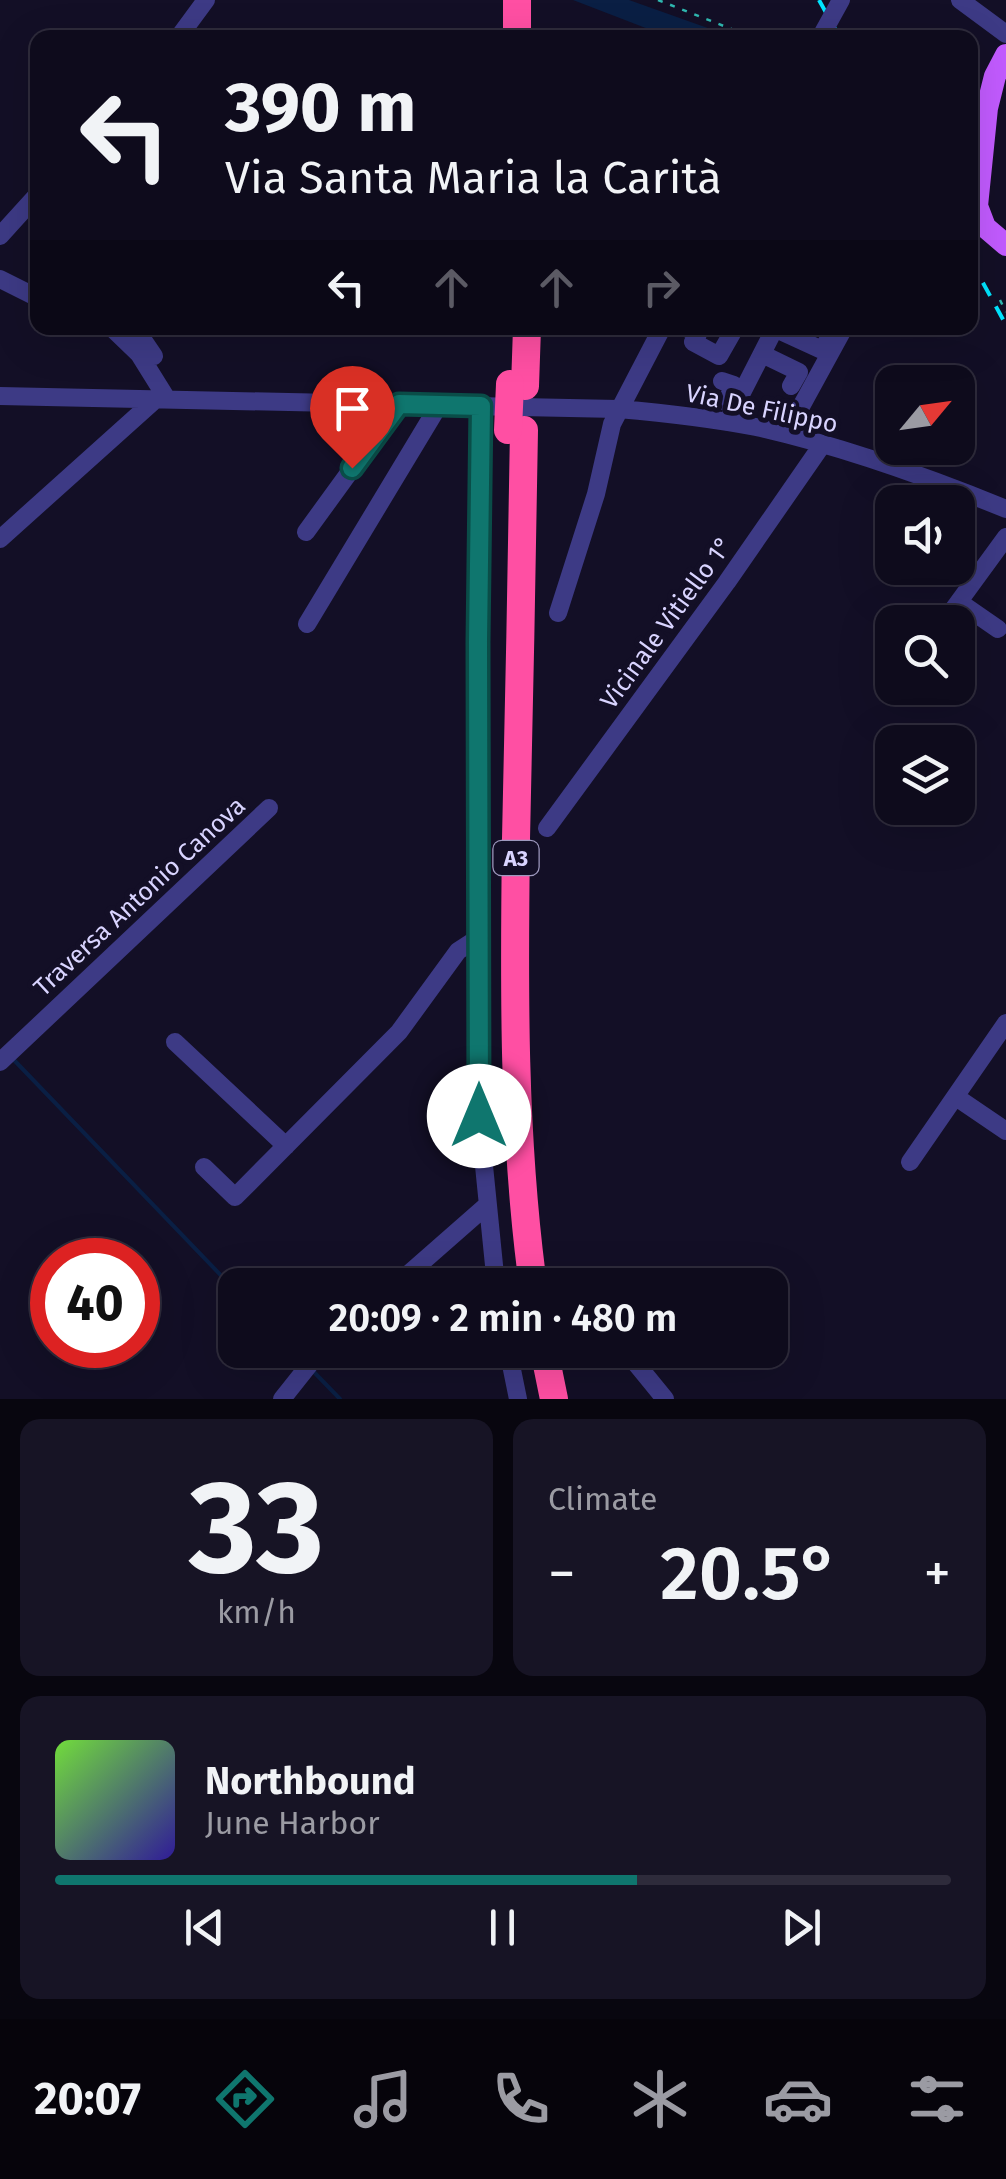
<!DOCTYPE html>
<html lang="en">
<head>
<meta charset="utf-8">
<style>
  body { margin:0; font-family:"Fira Sans",sans-serif; background:#171425; color:#f1f3f6; height:100vh; display:flex; flex-direction:column; font-size:38px; white-space:nowrap }
  * { box-sizing:border-box; margin:0 }
  p { font-size:32px; color:#9b9ba3 }
  .icon { flex:none; width:55px; height:55px; fill:none; stroke:currentColor; stroke-width:2; stroke-linecap:round; stroke-linejoin:round }
  .map { position:relative; height:1399px; overflow:hidden }
  .drawer { display:flex; flex-direction:column; gap:20px; padding:20px; background:#08060f; flex:1 }
  .drawer>* { flex:none }
  .top-card { position:absolute; left:30px; top:30px; width:948px; height:305px; border-radius:20px; box-shadow:0 10px 40px #0002,0 0 0 2px #2e2b3b; background:#0e0b1c; color:#f1f3f6; overflow:hidden }
  .needle { width:65px; rotate:61deg }
  .buttons { position:absolute; left:875px; top:365px; display:grid; gap:20px }
  .buttons a { display:grid; place-items:center; width:100px; height:100px; border-radius:20px; background:#0e0b1c; box-shadow:0 10px 40px #0002,0 0 0 2px #2e2b3b; font-size:50px }
  .speed { position:absolute; left:30px; top:1238px; display:flex; gap:20px; font-size:50px; font-weight:700; text-align:center }
  .speed>* { display:grid; place-content:center; width:130px; height:130px; border-radius:50%; background:#0e0b1c; box-shadow:0 10px 40px #0002,0 0 0 2px #2e2b3b; line-height:1 }
  .speed .limit { border:15px solid #d22; background:#fff; color:#111 }
  .pin { position:absolute; display:grid; place-items:center; width:85px; height:85px; color:#fff; margin:-102px -42px; border-radius:50% 50% 50% 0; rotate:-45deg; box-shadow:0 0 10px #0007 }
  .pin .icon { rotate:45deg }
  .me { position:absolute; width:110px; margin:-55px; rotate:0deg; stroke-linejoin:round; filter:drop-shadow(0 0 8px #0008) }
  .turn { display:flex; align-items:center; gap:35px; height:210px; padding:0 30px; font-size:45px }
  .turn .icon { width:130px; height:130px; stroke-width:2.5 }
  .turn b { display:block; font-size:70px; line-height:85px }
  .lanes { display:flex; align-items:center; height:95px; padding:0 30px; background:#0003; justify-content:center; gap:50px; direction:ltr }
  .lanes .off { opacity:.35 }
  .big { font-size:75px; font-weight:600; line-height:1.1 }
  .drawer .tile { flex:1; display:flex; flex-direction:column; justify-content:center; gap:15px; min-width:0; padding:0 35px; border-radius:20px; background:#171425 }
  .drawer .dial { align-items:center; gap:0 }
  .dial b { font-size:130px; line-height:1 }
  .song { display:flex; align-items:center; gap:30px }
  .cover { width:120px; height:120px; border-radius:15px; background:linear-gradient(135deg,hsl(100 70% 55%),hsl(250 70% 35%)) }
  .played { height:10px; border-radius:5px; background:linear-gradient(90deg,#0f766e 65%,#2e2b3b 65%) }
  .keys { display:flex; justify-content:space-around; direction:ltr }
  .heat { display:flex; justify-content:space-between; align-items:center; font-size:55px; direction:ltr }
  .drawer .tiles { flex:1; display:grid; gap:20px; grid-template-columns:1fr 1fr }
  .tile:last-child { grid-column:span 2 }
  .trip { position:absolute; left:218px; top:1268px; width:570px; height:100px; border-radius:20px; background:#0e0b1c; box-shadow:0 10px 40px #0002,0 0 0 2px #2e2b3b; font-weight:600; line-height:100px; text-align:center }
  .dock { display:flex; height:160px; justify-content:space-around; align-items:center; background:#06040b; color:#9b9ba3 }
  .dock .icon { width:70px; height:70px }
  .dock .on { color:#0f766e }
  .dock b { font-size:45px; color:#f1f3f6 }
  .map>svg:first-child { display:block }
</style>
</head>
<body>
<div class="map">
<svg width="1006" height="1399" viewBox="0 0 1006 1399">
  <rect width="100%" height="100%" fill="#130f26"/>
  <path fill="#0a1f44" d="M573,0H629L733,37H669Z"/>
  <g fill="none" stroke-linecap="round" stroke-linejoin="round">
    <path stroke="#0a1f44" stroke-width="4" d="M13,1059L235,1290
      M293,1350L306,1363
      M312,1370L340,1399"/>
    <path stroke="#2fb8b0" stroke-width="2.5" stroke-dasharray="5 8" stroke-linecap="butt" d="M658,0L739,32
      M1000,300L1006,312"/>
    <path stroke="#3d3a85" stroke-width="18" d="M960,0L1006,34
      M178,38L206,0
      M0,236L38,194
      M0,279L38,298
      M112,328L139,354L167,399
      M135,328L154,356
      M686,328L698,334L693,342L719,356L735,328
      M774,328L822,350L831,335
      M762,354L799,372L791,386
      M722,381L734,385L726,402
      M0,396L618,409C664,413 710,418 756,427C842,446 925,476 1006,509
      M481,406L479,1116L496,1285
      M727,422L775,328
      M786,434L844,328
      M306,532L399,404
      M0,539L156,399
      M959,602L998,629
      M558,613L596,494L612,424L662,328
      M944,622L1006,537
      M307,624L439,405
      M547,828L727,582L822,445
      M175,1042L286,1146
      M0,1062L269,808
      M956,1097L1006,1131
      M910,1162L1006,1023
      M204,1167L235,1197L399,1032L458,951L478,938
      M396,1285L486,1206
      M508,1350L518,1399
      M625,1350L665,1399
      M282,1399L321,1350"/>
    <path stroke="#c25bff" stroke-width="22" d="M1006,55L995,76L987,108L977,206L985,227L1006,245"/>
    <path stroke="#ff4fa3" stroke-width="28" d="M517,38V0
      M525,386L527,328
      M524,430C522,566 519,703 516,839C514,988 513,1137 533,1285
      M544,1350L554,1399"/>
    <path stroke="#00e5ff" stroke-width="4" stroke-dasharray="15 12" stroke-linecap="butt" d="M819,0L840,38
      M970,259L1006,325"/>
    <path stroke="#3d3a85" stroke-width="18" d="M820,38L841,0"/>
    <path stroke="#ff4fa3" stroke-width="28" d="M508,430L510,384"/>
  </g>
  <g fill="none" stroke-linecap="round" stroke-linejoin="round">
    <defs>
      <path id="route" d="M352,468L399,404L481,406L478,642L479,1116"/>
    </defs>
    <use href="#route" stroke="#0a4d48" stroke-width="25"/>
    <use href="#route" stroke="#0f766e" stroke-width="18"/>
  </g>
  <g text-anchor="middle" stroke-width="10" stroke-linejoin="round" paint-order="stroke">
    <rect fill="#130f26" stroke="#9e99be" stroke-width="2.5" x="493.5" y="841" width="45" height="34" rx="8"/>
    <g font-size="22" font-weight="bold" fill="#d9d4ff">
      <text x="516" y="866">A3</text>
    </g>
    <g font-size="25" fill="#d9d4ff" stroke="#130f26">
      <text transform="translate(762 408) rotate(12)" y="9">Via De Filippo</text>
      <text transform="translate(666 622) rotate(-54)" y="9">Vicinale Vitiello 1°</text>
      <text transform="translate(139 896) rotate(-43)" y="9">Traversa Antonio Canova</text>
    </g>
  </g>
</svg>
<div class="buttons">
<a><svg class="needle" viewBox="-14 -14 28 28"><path d="M0-13l5 13h-10z" fill="#e53935"/><path d="M0 13l5-13h-10z" fill="#9b9ba3"/></svg></a>
<a><svg class="icon" aria-label="sound" viewBox="0 0 24 24"><path d="M4 9h4l5-4v14l-5-4H4zM17 9q2 3 0 6"/></svg></a>
<a><svg class="icon" aria-label="search" viewBox="0 0 24 24"><circle cx="10" cy="10" r="6"/><path d="M15 15l6 6"/></svg></a>
<a><svg class="icon" aria-label="layers" viewBox="0 0 24 24"><path d="M12 4l9 5-9 5-9-5zM3 14l9 5 9-5"/></svg></a>
</div>
<div class="speed"><div class="limit">40</div></div>
<div class="pin" style="left:352px;top:468px;background:#d93025"><svg class="icon" aria-label="arrive" viewBox="0 0 24 24"><path d="M6 21V4h12l-3 4 3 4H6"/></svg></div>
<svg class="me" style="left:479px;top:1116px" viewBox="-20 -20 40 40"><circle r="19" fill="#fff"/><path d="M0-13L10 11 0 6-10 11z" fill="#0f766e"/></svg>
<div class="trip">20:09 · 2 min · 480 m</div>
<div class="top-card">
<div class="turn"><svg class="icon" aria-label="left" viewBox="0 0 24 24"><path d="M17 20v-9H6M10 6l-5 5 5 5"/></svg><div><b>390 m</b>Via Santa Maria la Carità</div></div>
<div class="lanes"><svg class="icon" aria-label="left" viewBox="0 0 24 24"><path d="M17 20v-9H6M10 6l-5 5 5 5"/></svg><svg class="icon off" aria-label="ahead" viewBox="0 0 24 24"><path d="M12 20V5M6 11l6-6 6 6"/></svg><svg class="icon off" aria-label="ahead" viewBox="0 0 24 24"><path d="M12 20V5M6 11l6-6 6 6"/></svg><svg class="icon off" aria-label="right" viewBox="0 0 24 24"><path d="M7 20v-9h11M14 6l5 5-5 5"/></svg></div>
</div>
</div>
<section class="drawer">
<div class="tiles">
<div class="tile dial"><b>33</b><p>km/h</p></div>
<div class="tile"><p>Climate</p>
<div class="heat"><a>−</a><b class="big">20.5°</b><a>+</a></div>
</div>
<div class="tile">
<div class="song"><i class="cover"></i><div><b>Northbound</b><p>June Harbor</p></div></div>
<div class="played"></div>
<div class="keys"><svg class="icon" aria-label="previous" viewBox="0 0 24 24"><path d="M18 5L8 12l10 7zM5 5v14"/></svg><svg class="icon" aria-label="pause" viewBox="0 0 24 24"><path d="M8 5v14M16 5v14"/></svg><svg class="icon" aria-label="next" viewBox="0 0 24 24"><path d="M6 5l10 7-10 7zM19 5v14"/></svg></div>
</div>
</div>
</section>
<nav class="dock">
<b>20:07</b>
<svg class="icon on" aria-label="directions" viewBox="0 0 24 24"><path d="M12 3l9 9-9 9-9-9zM9 14v-3h6M13 9l2 2-2 2"/></svg>
<svg class="icon" aria-label="music" viewBox="0 0 24 24"><path d="M9 18V5l10-2v13"/><circle cx="6" cy="18" r="3"/><circle cx="16" cy="16" r="3"/></svg>
<svg class="icon" aria-label="phone" viewBox="0 0 24 24"><path d="M5 4h4l2 5-3 2q2 4 5 5l2-3 5 2v4C11 20 4 13 5 4z"/></svg>
<svg class="icon" aria-label="climate" viewBox="0 0 24 24"><path d="M12 3v18M4 7l16 10M4 17L20 7"/></svg>
<svg class="icon" aria-label="car" viewBox="0 0 24 24"><path d="M5 17H2v-5l4-1 3-4h7l3 4 3 1v5h-3M9 17h6M6 11h13"/><circle cx="7" cy="17" r="2"/><circle cx="17" cy="17" r="2"/></svg>
<svg class="icon" aria-label="filters" viewBox="0 0 24 24"><path d="M4 7h16M4 17h16"/><circle cx="9" cy="7" r="2"/><circle cx="15" cy="17" r="2"/></svg>
</nav>
</body>
</html>
